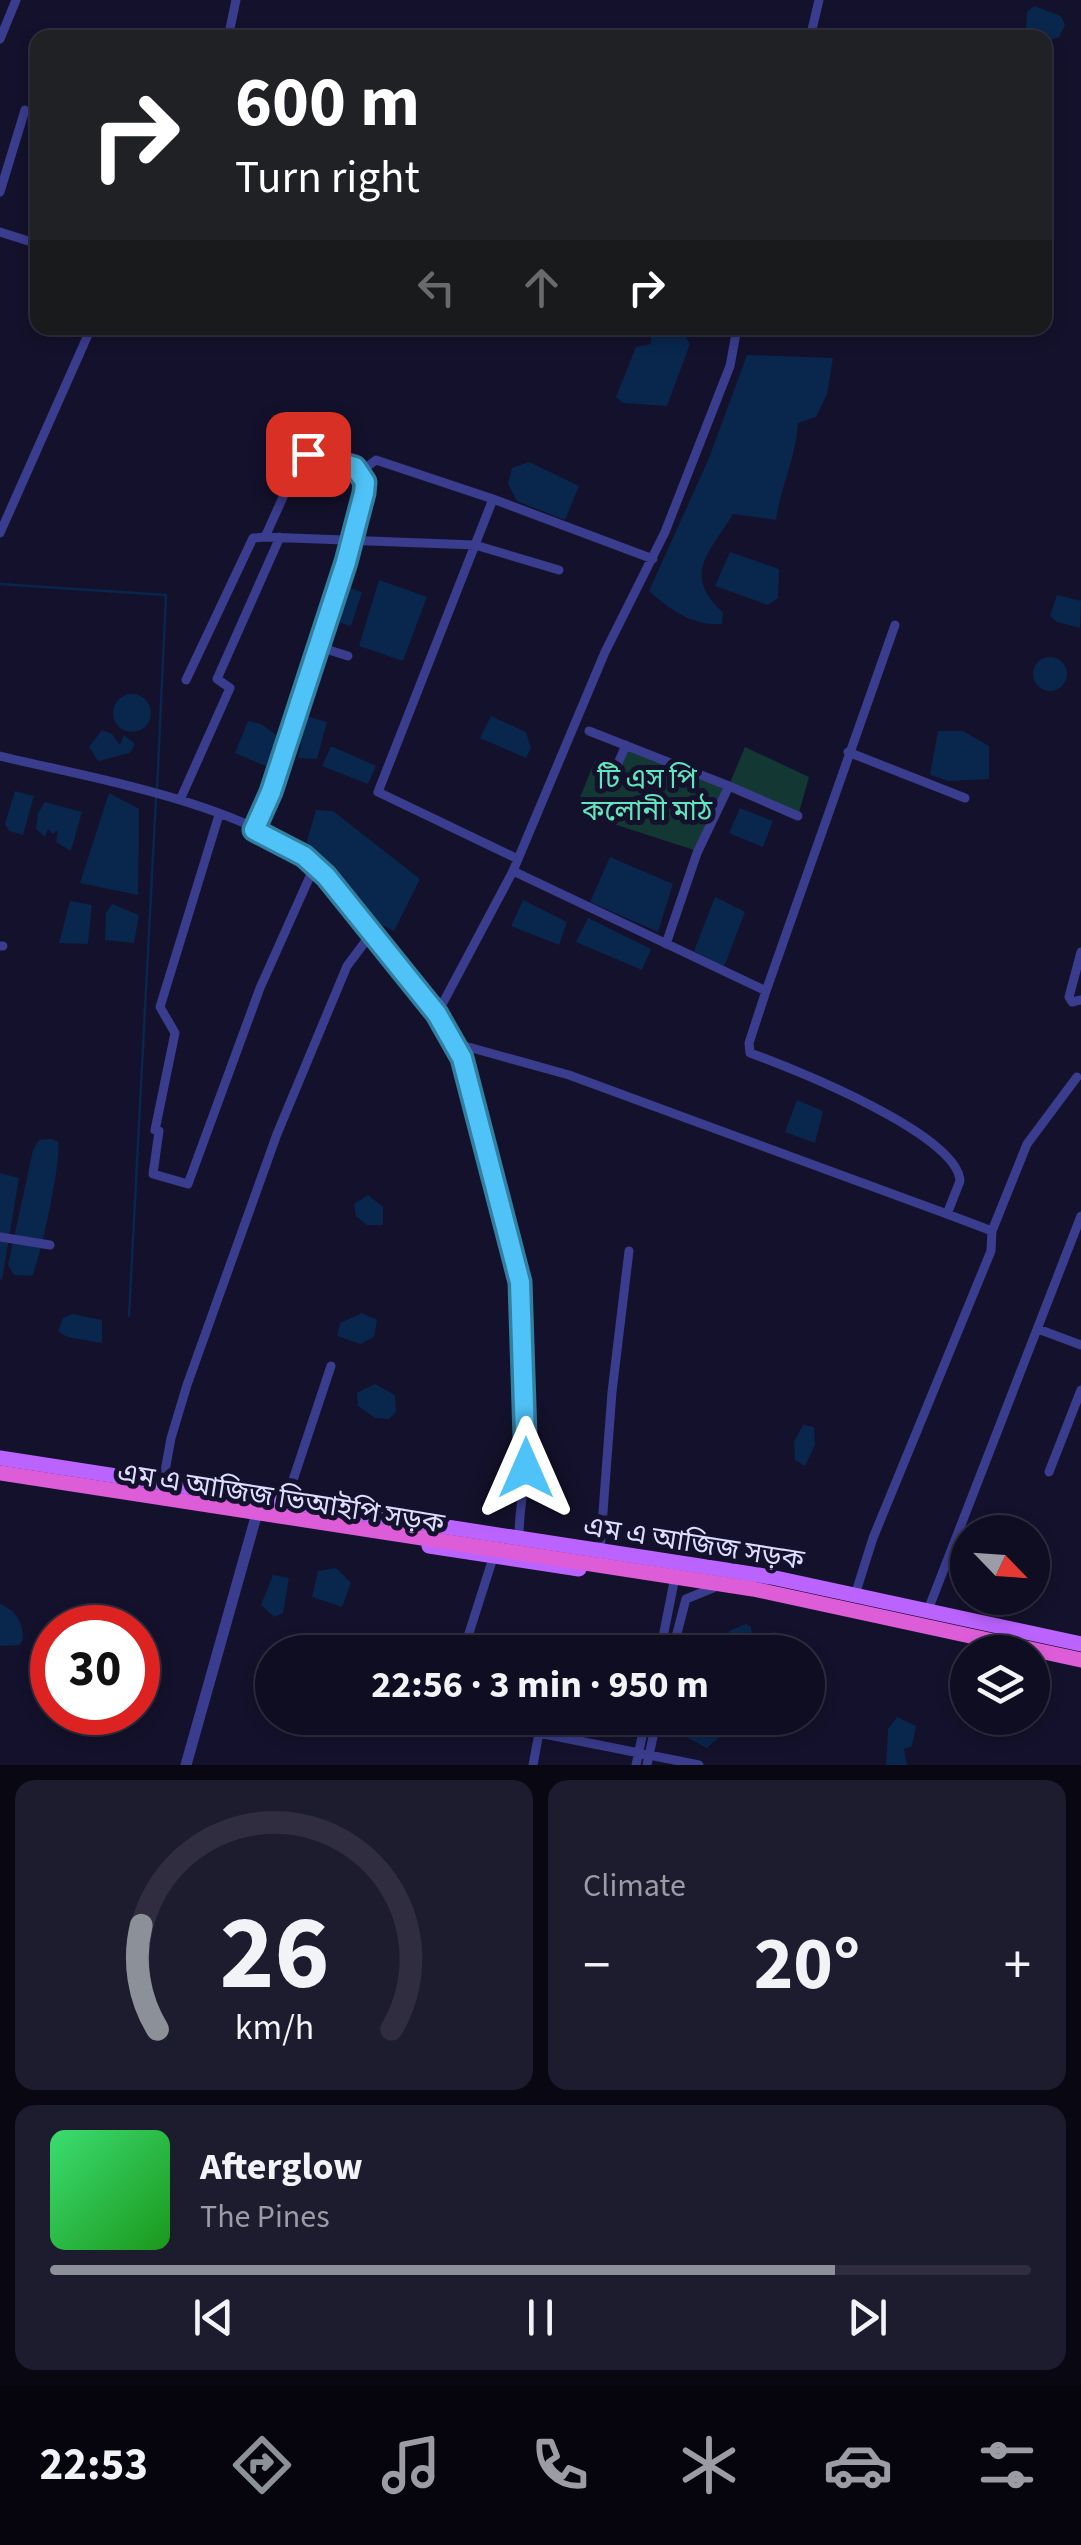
<!DOCTYPE html>
<html lang="en">
<head>
<meta charset="utf-8">
<style>
  body { margin:0; font-family:"Source Sans 3","Noto Sans Bengali",sans-serif; background:#1d1b2e; color:#f1f3f6; height:100vh; display:flex; flex-direction:column; font-size:38px; white-space:nowrap }
  * { box-sizing:border-box; margin:0 }
  p { font-size:32px; color:#9b9ca5 }
  .icon { flex:none; width:55px; height:55px; fill:none; stroke:currentColor; stroke-width:2; stroke-linecap:round; stroke-linejoin:round }
  .map { position:relative; height:1765px; overflow:hidden }
  .panel { display:flex; flex-direction:column; gap:15px; padding:15px; background:#080712; flex:1 }
  .panel>* { flex:none }
  .hud { position:absolute; left:30px; top:30px; width:1022px; height:305px; border-radius:20px; box-shadow:0 5px 15px #0003,0 0 0 2px #2f2d3f; background:#202124; color:#fff; overflow:hidden }
  .needle { width:65px; rotate:115deg }
  .controls { position:absolute; left:950px; top:1515px; display:grid; gap:20px }
  .controls a { display:grid; place-items:center; width:100px; height:100px; border-radius:50%; background:#0f0d21; box-shadow:0 5px 15px #0003,0 0 0 2px #2f2d3f; font-size:50px }
  .speed { position:absolute; left:30px; top:1605px; display:flex; gap:20px; font-size:50px; font-weight:700; text-align:center }
  .speed>* { display:grid; place-content:center; width:130px; height:130px; border-radius:50%; background:#0f0d21; box-shadow:0 5px 15px #0003,0 0 0 2px #2f2d3f; line-height:1 }
  .speed .limit { border:15px solid #d22; background:#fff; color:#111 }
  .pin { position:absolute; display:grid; place-items:center; width:85px; height:85px; color:#fff; margin:-42px; border-radius:20px; box-shadow:0 5px 15px #0006 }
  .me { position:absolute; width:110px; margin:-55px; rotate:0deg; stroke-linejoin:round; filter:drop-shadow(0 0 8px #0008) }
  .turn { display:flex; align-items:center; gap:35px; height:210px; padding:0 40px; font-size:45px }
  .turn .icon { width:130px; height:130px; stroke-width:2.5 }
  .turn b { display:block; font-size:70px; line-height:85px }
  .lanes { display:flex; align-items:center; height:95px; padding:0 40px; background:#0003; justify-content:center; gap:50px; direction:ltr }
  .lanes .off { opacity:.35 }
  .big { font-size:75px; font-weight:700; line-height:1.1 }
  .panel .card { flex:1; display:flex; flex-direction:column; justify-content:center; gap:15px; min-width:0; padding:0 35px; border-radius:20px; background:#1d1b2e }
  .panel .dial { align-items:center; gap:0 }
  .dial svg { height:260px; overflow:visible; fill:none; stroke:#2f2d3f; stroke-width:7; stroke-linecap:round; text-anchor:middle }
  .dial text { fill:#f1f3f6; stroke:none }
  .song { display:flex; align-items:center; gap:30px }
  .cover { width:120px; height:120px; border-radius:15px; background:linear-gradient(135deg,hsl(140 70% 55%),hsl(120 70% 35%)) }
  .played { height:10px; border-radius:5px; background:linear-gradient(90deg,#8c9099 80%,#2f2d3f 80%) }
  .keys { display:flex; justify-content:space-around; direction:ltr }
  .heat { display:flex; justify-content:space-between; align-items:center; font-size:55px; direction:ltr }
  .panel .tiles { flex:1; display:grid; gap:15px; grid-template-columns:1fr 1fr }
  .card:last-child { grid-column:span 2 }
  .trip { position:absolute; left:255px; top:1635px; width:570px; height:100px; border-radius:50px; background:#0f0d21; box-shadow:0 5px 15px #0003,0 0 0 2px #2f2d3f; font-weight:700; line-height:100px; text-align:center }
  .dock { display:flex; height:160px; justify-content:space-around; align-items:center; background:#06050d; color:#9b9ca5 }
  .dock .icon { width:70px; height:70px }
  .dock .selected { color:#8c9099 }
  .dock b { font-size:45px; color:#f1f3f6 }
  .map>svg:first-child { display:block }
</style>
</head>
<body>
<div class="map">
<svg width="1081" height="1765" viewBox="0 0 1081 1765">
  <rect width="100%" height="100%" fill="#14112c"/>
  <path fill="#133733" d="M625,745L729,785L745,747L809,777L798,816L729,786L697,851L589,816L592,808L578,802L595,761L615,769Z"/>
  <path fill="#09264d" d="M1034,6L1061,16L1065,25L1059,37L1050,40L1026,30L1027,12Z
    M651,328H680L690,344L667,406L623,403L616,397L636,347L651,344Z
    M747,355L833,358L827,394L816,417L798,423C796,458 781,485 776,520L733,514C710,553 681,573 723,613L722,624C693,626 670,610 649,591L709,458Z
    M529,462L579,486L565,520L517,501L508,484L512,468Z
    M730,552L779,569L778,598L768,605L715,586Z
    M379,580L427,597L403,661L359,646Z
    M340,585L362,592L351,626L328,619Z
    M1057,595L1081,601L1080,628L1057,622L1050,616Z
    M1033 674a17 17 0 1 1 34 0a17 17 0 1 1-34 0Z
    M113 713a19 19 0 1 1 38 0a19 19 0 1 1-38 0Z
    M299,714L327,722L317,759L298,758L301,744L293,737Z
    M491,716L526,732L531,748L526,758L480,738Z
    M248,721L261,724L282,739L270,768L235,753Z
    M102,730L112,734L120,745L124,735L135,744L130,753L98,761L89,747Z
    M938,731H963L989,746V779L949,781L930,775Z
    M331,746L376,766L368,784L322,766Z
    M15,791L34,796L23,835L9,831L5,824Z
    M109,793L139,809L138,895L80,883Z
    M45,802L82,812L71,851L56,842L58,830L53,834L48,829L45,837L36,829L38,813Z
    M740,808L773,821L763,847L729,833Z
    M316,810L333,811L420,879L394,931L380,924L306,844Z
    M610,857L673,884L658,932L590,902Z
    M715,897L745,912L724,967L694,951Z
    M523,900L567,922L559,945L511,926Z
    M70,901L92,905L88,944L59,943Z
    M112,904L139,915L134,943L105,940L106,913Z
    M588,918L651,949L642,970L576,942Z
    M797,1100L823,1111L815,1143L785,1132Z
    M52,1139L58,1142C62,1157 41,1259 32,1276L14,1275L8,1265L33,1150L39,1140Z
    M0,1173L19,1178L2,1280L0,1279Z
    M368,1195L383,1207V1225H367L356,1216L354,1204Z
    M362,1313L377,1320L374,1337L360,1344L337,1336L340,1323Z
    M72,1314L102,1320V1343L67,1337L58,1331L63,1318Z
    M375,1384L395,1395L396,1412L389,1419L375,1418L358,1406L357,1393Z
    M803,1425L814,1427L815,1445L805,1466L795,1460L794,1442Z
    M336,1568L351,1583L342,1607L312,1597L318,1571Z
    M273,1575L289,1578L283,1613L274,1617L261,1605Z
    M0,1604C17,1611 23,1622 23,1640L19,1645L0,1646Z
    M746,1624L751,1627L752,1636L766,1640L773,1631L787,1638V1652H750L728,1643L729,1631Z
    M897,1717L916,1726L912,1746L904,1749L907,1765H886L888,1729Z
    M695,1718H729C730,1733 717,1738 707,1748L688,1738Z"/>
  <g fill="none" stroke-linecap="round" stroke-linejoin="round">
    <path stroke="#09264d" stroke-width="2.5" d="M0,584L166,595L157,790
      M129,1316L156,798"/>
    <path stroke="#3a3c8d" stroke-width="9" d="M228,38L236,0
      M810,38L819,0
      M0,39L16,0
      M0,192L25,110
      M0,232L38,244
      M359,473L376,460L493,499L378,792L518,859
      M493,499L653,559
      M0,533L91,328
      M265,537L475,545L559,570
      M316,646L348,656
      M186,680L253,538L265,537L302,455L355,467L365,482L347,562L271,792L254,830
      M589,731L729,786L697,853L666,944
      M848,752L965,798
      M0,756C94,779 260,805 327,876C368,919 399,969 437,1014
      M608,767L615,770L626,745
      M729,786L798,816
      M180,800L230,688L217,679L280,537
      M219,815L160,1007L175,1033L155,1130L159,1131L153,1174L188,1184L260,988L315,865
      M513,871L766,991L749,1043L750,1053C792,1068 958,1134 960,1181L947,1214L992,1231L991,1251L873,1538L855,1595
      M0,946H3
      M1081,952L1069,997L1072,1002L1081,1000
      M766,991L895,625
      M454,1043L569,1075L947,1214
      M992,1231L1027,1144L1077,1077
      M0,1237L50,1245
      M1038,1329L1081,1345
      M1049,1472L1081,1390
      M163,1482L171,1438L187,1385L277,1134L347,966L374,930
      M286,1501L331,1366
      M519,1540C518,1507 528,1474 528,1441C528,1305 503,1133 437,1014L513,871L605,652L665,532L730,366L737,328
      M600,1552L612,1392L629,1251
      M928,1610L1081,1216
      M463,1652L493,1558
      M660,1652L675,1577
      M672,1652L686,1599L713,1588
      M491,1718L539,1733L699,1765
      M533,1765L539,1733
      M636,1765L646,1718
      M647,1765L657,1718"/>
    <path stroke="#3a3c8d" stroke-width="11" d="M186,1765L259,1506"/>
    <path stroke="#bb63ff" stroke-width="15" d="M0,1458L771,1577L1081,1644
      M429,1546L579,1569"/>
    <path stroke="#dd5dd8" stroke-width="15" d="M0,1473L753,1589L1081,1660"/>
  </g>
  <g fill="none" stroke-linecap="round" stroke-linejoin="round">
    <defs>
      <path id="route" d="M308,454L355,467L365,482L364,493L346,562L271,792L254,830L304,856L326,876L437,1014L462,1058L520,1282L526,1468"/>
    </defs>
    <use href="#route" stroke="#337fa1" stroke-width="25"/>
    <use href="#route" stroke="#4fc3f7" stroke-width="18"/>
  </g>
  <g text-anchor="middle" stroke-width="10" stroke-linejoin="round" paint-order="stroke">
    <g font-size="28" fill="#62e5bc" stroke="#14112c">
      <text x="647" y="788">টি এস পি<tspan x="647" dy="32">কলোনী মাঠ</tspan></text>
    </g>
    <g font-size="28" fill="#dedcff" stroke="#14112c">
      <text transform="translate(281 1497) rotate(9)" y="10">এম এ আজিজ ভিআইপি সড়ক</text>
      <text transform="translate(694 1542) rotate(9)" y="10">এম এ আজিজ সড়ক</text>
    </g>
  </g>
</svg>
<div class="controls">
<a><svg class="needle" viewBox="-14 -14 28 28"><path d="M0-13l5 13h-10z" fill="#e53935"/><path d="M0 13l5-13h-10z" fill="#9b9ca5"/></svg></a>
<a><svg class="icon" aria-label="layers" viewBox="0 0 24 24"><path d="M12 4l9 5-9 5-9-5zM3 14l9 5 9-5"/></svg></a>
</div>
<div class="speed"><div class="limit">30</div></div>
<div class="pin" style="left:308px;top:454px;background:#d93025"><svg class="icon" aria-label="arrive" viewBox="0 0 24 24"><path d="M6 21V4h12l-3 4 3 4H6"/></svg></div>
<svg class="me" style="left:526px;top:1468px" viewBox="-20 -20 40 40"><path d="M0-17L14 15 0 8-14 15z" fill="#4fc3f7" stroke="#fff" stroke-width="4"/></svg>
<div class="trip">22:56 · 3 min · 950 m</div>
<div class="hud">
<div class="turn"><svg class="icon" aria-label="right" viewBox="0 0 24 24"><path d="M7 20v-9h11M14 6l5 5-5 5"/></svg><div><b>600 m</b>Turn right</div></div>
<div class="lanes"><svg class="icon off" aria-label="left" viewBox="0 0 24 24"><path d="M17 20v-9H6M10 6l-5 5 5 5"/></svg><svg class="icon off" aria-label="ahead" viewBox="0 0 24 24"><path d="M12 20V5M6 11l6-6 6 6"/></svg><svg class="icon" aria-label="right" viewBox="0 0 24 24"><path d="M7 20v-9h11M14 6l5 5-5 5"/></svg></div>
</div>
</div>
<section class="panel">
<div class="tiles">
<div class="card dial"><svg viewBox="0 0 100 80">
<path d="M14 69A42 42 0 1 1 86 69"/>
<path d="M14 69A42 42 0 0 1 9 37" stroke="#8c9099"/>
<text x="50" y="56" font-size="32" font-weight="700">26</text>
<text x="50" y="72" font-size="11">km/h</text>
</svg></div>
<div class="card"><p>Climate</p>
<div class="heat"><a>−</a><b class="big">20°</b><a>+</a></div>
</div>
<div class="card">
<div class="song"><i class="cover"></i><div><b>Afterglow</b><p>The Pines</p></div></div>
<div class="played"></div>
<div class="keys"><svg class="icon" aria-label="previous" viewBox="0 0 24 24"><path d="M18 5L8 12l10 7zM5 5v14"/></svg><svg class="icon" aria-label="pause" viewBox="0 0 24 24"><path d="M8 5v14M16 5v14"/></svg><svg class="icon" aria-label="next" viewBox="0 0 24 24"><path d="M6 5l10 7-10 7zM19 5v14"/></svg></div>
</div>
</div>
</section>
<nav class="dock">
<b>22:53</b>
<svg class="icon selected" aria-label="directions" viewBox="0 0 24 24"><path d="M12 3l9 9-9 9-9-9zM9 14v-3h6M13 9l2 2-2 2"/></svg>
<svg class="icon" aria-label="music" viewBox="0 0 24 24"><path d="M9 18V5l10-2v13"/><circle cx="6" cy="18" r="3"/><circle cx="16" cy="16" r="3"/></svg>
<svg class="icon" aria-label="phone" viewBox="0 0 24 24"><path d="M5 4h4l2 5-3 2q2 4 5 5l2-3 5 2v4C11 20 4 13 5 4z"/></svg>
<svg class="icon" aria-label="climate" viewBox="0 0 24 24"><path d="M12 3v18M4 7l16 10M4 17L20 7"/></svg>
<svg class="icon" aria-label="car" viewBox="0 0 24 24"><path d="M5 17H2v-5l4-1 3-4h7l3 4 3 1v5h-3M9 17h6M6 11h13"/><circle cx="7" cy="17" r="2"/><circle cx="17" cy="17" r="2"/></svg>
<svg class="icon" aria-label="filters" viewBox="0 0 24 24"><path d="M4 7h16M4 17h16"/><circle cx="9" cy="7" r="2"/><circle cx="15" cy="17" r="2"/></svg>
</nav>
</body>
</html>
